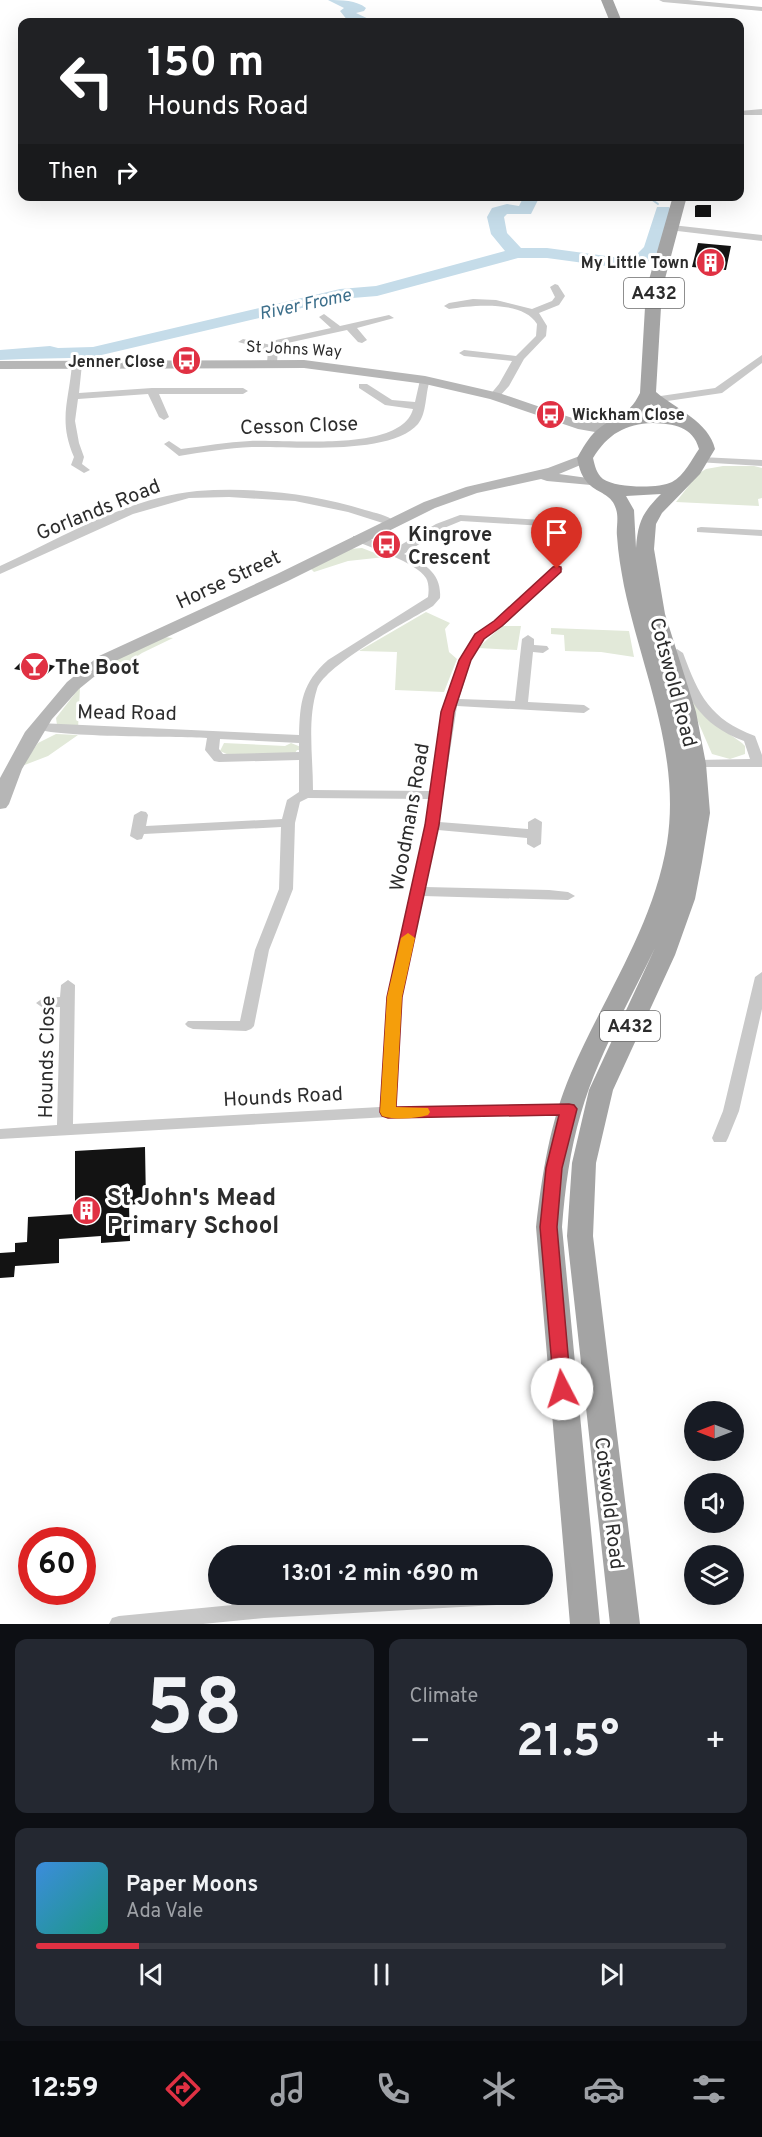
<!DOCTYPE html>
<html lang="en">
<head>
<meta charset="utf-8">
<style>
  body { margin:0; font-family:Overpass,sans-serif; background:#242831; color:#f1f3f6; height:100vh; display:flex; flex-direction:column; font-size:22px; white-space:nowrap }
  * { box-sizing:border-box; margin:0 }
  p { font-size:20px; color:#9ea1a6 }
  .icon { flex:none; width:33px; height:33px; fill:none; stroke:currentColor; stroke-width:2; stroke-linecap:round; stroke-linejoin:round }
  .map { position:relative; height:1624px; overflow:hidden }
  .sheet { display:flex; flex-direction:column; gap:15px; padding:15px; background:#0d0f14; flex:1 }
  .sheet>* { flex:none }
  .top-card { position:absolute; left:18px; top:18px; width:726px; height:183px; border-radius:12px; box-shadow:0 6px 24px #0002; background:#202124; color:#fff; overflow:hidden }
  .needle { width:39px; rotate:270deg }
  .controls { position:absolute; left:684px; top:1401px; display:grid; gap:12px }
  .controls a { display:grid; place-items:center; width:60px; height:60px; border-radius:50%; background:#171b24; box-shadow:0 6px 24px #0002; font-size:30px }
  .speed { position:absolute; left:18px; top:1527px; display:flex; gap:12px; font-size:30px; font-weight:700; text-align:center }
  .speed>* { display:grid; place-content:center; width:78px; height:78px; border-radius:50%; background:#171b24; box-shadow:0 6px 24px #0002; line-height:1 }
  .speed .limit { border:9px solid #d22; background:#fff; color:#111 }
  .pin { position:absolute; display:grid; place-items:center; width:51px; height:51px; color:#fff; margin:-62px -26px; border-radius:50% 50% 50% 0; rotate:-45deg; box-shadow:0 0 6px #0007 }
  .pin .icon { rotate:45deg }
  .me { position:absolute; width:66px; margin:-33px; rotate:355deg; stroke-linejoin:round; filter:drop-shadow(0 0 4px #0008) }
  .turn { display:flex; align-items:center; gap:21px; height:126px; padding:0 30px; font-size:27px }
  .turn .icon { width:78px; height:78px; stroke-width:2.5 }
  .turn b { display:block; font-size:42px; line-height:51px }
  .then { display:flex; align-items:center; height:57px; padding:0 30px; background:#0003; gap:12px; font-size:22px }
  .big { font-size:45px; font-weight:700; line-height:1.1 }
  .sheet .card { flex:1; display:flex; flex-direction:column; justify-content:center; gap:9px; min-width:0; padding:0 21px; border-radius:12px; background:#242831 }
  .sheet .dial { align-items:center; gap:0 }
  .dial b { font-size:78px; line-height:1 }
  .song { display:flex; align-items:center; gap:18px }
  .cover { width:72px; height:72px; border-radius:9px; background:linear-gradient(135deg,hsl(210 70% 55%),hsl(170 70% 35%)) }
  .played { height:6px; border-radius:3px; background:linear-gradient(90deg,#e03143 15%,#363941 15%) }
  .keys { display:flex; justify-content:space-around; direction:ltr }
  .heat { display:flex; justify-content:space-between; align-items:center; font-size:33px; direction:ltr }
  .sheet .tiles { flex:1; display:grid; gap:15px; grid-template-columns:1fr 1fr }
  .card:last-child { grid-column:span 2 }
  .trip { position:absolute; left:208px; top:1545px; width:345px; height:60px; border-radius:30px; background:#171b24; box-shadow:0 6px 24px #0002; font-weight:700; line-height:60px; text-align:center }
  .menu { display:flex; height:96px; justify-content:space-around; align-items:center; background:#090b0e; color:#9ea1a6 }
  .menu .icon { width:42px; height:42px }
  .menu .selected { color:#e03143 }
  .menu b { font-size:27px; color:#f1f3f6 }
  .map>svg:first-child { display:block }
</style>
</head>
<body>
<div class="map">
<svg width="762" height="1624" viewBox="0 0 762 1624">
  <rect width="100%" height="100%" fill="#fff"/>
  <path fill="#e2e9d9" d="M723,466H754L762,468V498L758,499L759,506L676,502L698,474L706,469Z
    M362,548L385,557L348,561L314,572L310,568L349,549Z
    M426,612L450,623L445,629L449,652L457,659L444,692L395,690L397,652L359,651Z
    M502,626H521L517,650L478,648Z
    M551,628L629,631L634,657L601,652L565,651L564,635L551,634Z
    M164,637L173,638L142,653L110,674L93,676L114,660Z
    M80,687L78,729L57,725L56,718Z
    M688,694L711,721L742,743L745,746V754L730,759L712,754L689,701Z
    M56,734L78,735L48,756L22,766L38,743Z
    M224,743L285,746L291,743L301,747L300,750H297L295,753L229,755L220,751Z"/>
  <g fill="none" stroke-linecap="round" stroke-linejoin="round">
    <path stroke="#c5dce9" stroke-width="2" d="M647,196L658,204"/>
    <path fill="#c5dce9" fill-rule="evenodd" d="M328,0C342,0 356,0 366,8L364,11L356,13L375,22L348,21L340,11L344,8Z
      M524,196H540L531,214H507L504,217L507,233L521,248H547L621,258L635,256L644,247L657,207H669L671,210L660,249L646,264L621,268L547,258H518L377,296L340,299L93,357C61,359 32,358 0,360V350L50,346L58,348L93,347L340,289L376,286L505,251L491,234L487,217L492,208L507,204L519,206Z"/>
  </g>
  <path fill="#131313" d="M697,205H711V217H695V206Z
    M698,243L731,246L726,270L692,267Z
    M23,660L35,661L55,666L46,675L14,669Z
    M145,1147L146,1203L129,1205L130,1241L101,1243V1236L59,1239V1263L15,1266L14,1277L0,1278V1253L15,1252V1243L27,1242L28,1217L75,1214V1151Z"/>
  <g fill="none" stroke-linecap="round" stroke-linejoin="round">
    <path fill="#c9c9c9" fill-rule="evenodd" d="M659,0H688L762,7V11L663,2Z
      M762,109V115H740V111Z
      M672,225L762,235V241L669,230L667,228Z
      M555,284L558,285L565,296L559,305L539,313L547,326L546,336L524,359L509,386L498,398H490L489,396L499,384L512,361L464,356L459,353L464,350L516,356L536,336L537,324C523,300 472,305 449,309L444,306L449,303L473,299L496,300L532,309L552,301L555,297L550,287Z
      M324,314L340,326L389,315L394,318L357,328L367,340L362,343L358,342L347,330L283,344L278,349L277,363L272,366L267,363L268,350L238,342L243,339L271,345L276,340L331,328L319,317Z
      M762,355V363L722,393L647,404L642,401L647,398L715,388Z
      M77,361L82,364L79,393L152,388H243L248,391L243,394H159L169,417L164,420L159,417L148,394L78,399L75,421L79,443L84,457L82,464L90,470L84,473L71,465L74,457C58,420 69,401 72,364Z
      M425,377L430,380C425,394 427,413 418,424C391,456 291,446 252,447C228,448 203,452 179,456L164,444L169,441L181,449C204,446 227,442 250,441C287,439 402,453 413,409L385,405L359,388V384H367L392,400L415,402L420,380Z
      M701,457L762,460V466L697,462V458Z
      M197,491C253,487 311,493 365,510C375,513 388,515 395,522L389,525L348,512L295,501L229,497L189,498L133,514L0,574V566C63,537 127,498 197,491Z
      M460,515L543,520L549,523L543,526L461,521L444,528L404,554C424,563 442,573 440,598L433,606C408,621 326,664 317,689C307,721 313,757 313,790L430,791L442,713L459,660L475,634L494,621L553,567H561L563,569L561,571L502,627L484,639L471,660L459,699L515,701L522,639L528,635L534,639V645L547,646L549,649L543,653L533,652L528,702L584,705L590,709L584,713L457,706L439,822L528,829V822L535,818L542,822L541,844L534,848L527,844V838L438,830L425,887L549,890L568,892L575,896L568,900L423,896L401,997L396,1107L569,1104L575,1105L577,1109L575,1113L388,1117L0,1139V1129L57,1125L60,1007L43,1008L36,1003L43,998L60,997L61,985L68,980L75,985L73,1124L380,1107L387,997L425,825L429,799L308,798L300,802L295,823L293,889L269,950L254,1026L251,1029L246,1031L193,1029L188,1027L185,1024L188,1021H240L255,950L279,889L281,827L144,834L142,839L137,840L130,836L134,815L141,811L146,812L148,815L146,826L282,819L287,800L299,792V760L219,762L214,761L205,750L207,738C181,736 44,738 33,727L39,723L299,735C300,702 302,683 328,660L428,597C429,591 429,583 426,578C416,562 371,548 353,540V536H361L394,549L436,524ZM220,739L299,743V752L223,754L219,749Z
      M701,527L762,530V536L697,532V528Z
      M677,649L683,653C699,696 710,719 755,736L762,755V767H691L689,764L696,760L750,759L744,741C699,724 686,697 671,653Z
      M762,972V1009L739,1111L728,1138L726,1142H714L712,1138L723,1111L755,977Z
      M396,1594L523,1596L520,1602L513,1604L264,1618L203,1624H109L112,1618L119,1616L264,1602Z"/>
    <path fill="#b6b6b6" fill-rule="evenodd" d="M304,360L425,376L499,393L581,421C592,423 613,420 620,426L618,429L595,432L578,429L490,399L425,384L304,368L0,369V361Z
      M585,454L592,458L590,461L559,474L602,480L604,483L602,486L547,481L541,479L477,493L435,508L288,581L111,663L79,689L52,719L22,769L9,804L6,808L0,809V778L25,732L67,682L99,656L277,574L424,502L466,487L548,468Z"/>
    <path fill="#a4a4a4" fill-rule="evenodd" d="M601,0H613L622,22H610Z
      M673,196H687L662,290L656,392C676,409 709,422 715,449L700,474L662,513L656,524L654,549L665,614L696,712L706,764L710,813L702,862L695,899L675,955L613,1090L596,1163L593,1236L640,1624H610L567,1236L572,1163L589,1090L655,948C629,1002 598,1055 581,1113C570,1150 565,1188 562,1227L600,1624H570L536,1227C542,1174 550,1122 571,1073C604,996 653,927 667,843C681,754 642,671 624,586C621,570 618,553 617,536C616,528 619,518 616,509C612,495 601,494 591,486C582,479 579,468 577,458C583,448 588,438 597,430C614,415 628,418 640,393L646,290ZM651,404L662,414H644ZM653,423C673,424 693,426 699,449C692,459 684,476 672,482C658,489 616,488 603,479C596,473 595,466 593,458C608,434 625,424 653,423ZM661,494C642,513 638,522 636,548L634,510L626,496Z"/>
  </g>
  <path fill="#e03143" stroke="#92202c" stroke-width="1.5" d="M557,566L561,567V572L502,626L484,639L471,660L454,712L439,825L402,997L396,1107L569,1104L574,1105L577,1109L562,1168L557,1227L571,1389L569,1393L562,1395L556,1393L554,1389L540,1227L546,1168L559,1115L388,1118L382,1116L380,1112L387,997L425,825L441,712L459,660L475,634L494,621L553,567Z"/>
  <path fill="#f59e0b" d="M408,933L415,938L402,997L396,1107L428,1108L430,1112L428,1115C415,1119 395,1120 382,1116L380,1112L387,997L401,938Z"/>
  <defs>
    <symbol id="building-disc" viewBox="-11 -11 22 22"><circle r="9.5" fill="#e03143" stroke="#fff"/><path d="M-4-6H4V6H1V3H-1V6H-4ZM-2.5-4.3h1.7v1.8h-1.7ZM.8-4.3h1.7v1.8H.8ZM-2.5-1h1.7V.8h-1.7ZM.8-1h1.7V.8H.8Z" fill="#fff"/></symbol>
    <symbol id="bus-disc" viewBox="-11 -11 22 22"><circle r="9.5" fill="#e03143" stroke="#fff"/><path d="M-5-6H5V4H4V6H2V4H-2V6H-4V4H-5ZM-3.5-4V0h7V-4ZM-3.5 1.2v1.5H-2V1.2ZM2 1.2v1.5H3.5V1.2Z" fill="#fff"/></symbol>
    <symbol id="bar-disc" viewBox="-11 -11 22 22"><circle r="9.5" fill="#e03143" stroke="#fff"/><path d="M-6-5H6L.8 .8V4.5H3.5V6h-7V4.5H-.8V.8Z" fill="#fff"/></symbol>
  </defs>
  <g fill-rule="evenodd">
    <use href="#building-disc" x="694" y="246" width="33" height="33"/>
    <use href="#bus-disc" x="170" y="344" width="33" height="33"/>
    <use href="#bus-disc" x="534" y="398" width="33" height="33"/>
    <use href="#bus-disc" x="370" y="528" width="33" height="33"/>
    <use href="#bar-disc" x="18" y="650" width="33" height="33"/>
    <use href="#building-disc" x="70" y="1194" width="33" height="33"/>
  </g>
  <g text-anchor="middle" stroke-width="6" stroke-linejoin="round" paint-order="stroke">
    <g font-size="16" font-weight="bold" fill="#2c2c2c" stroke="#fff" text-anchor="end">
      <text x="689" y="268">My Little Town</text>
      <text x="165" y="367">Jenner Close</text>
      <text x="572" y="420" text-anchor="start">Wickham Close</text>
    </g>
    <g font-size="16" fill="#2c2c2c" stroke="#fff">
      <text transform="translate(294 348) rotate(3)" y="6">St Johns Way</text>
    </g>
    <g fill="#fff" stroke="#6b6b6b" stroke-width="1.5">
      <rect x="624" y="278" width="60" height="30" rx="4.5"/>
      <rect x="600" y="1011" width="60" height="30" rx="4.5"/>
    </g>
    <g font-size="18" font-weight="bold" fill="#2c2c2c">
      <text x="654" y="299">A432</text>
      <text x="630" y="1032">A432</text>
    </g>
    <g font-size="18" font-style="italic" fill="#3d6f8b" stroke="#fff">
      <text transform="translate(305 304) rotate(-12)" y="6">River Frome</text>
    </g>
    <g font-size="20" fill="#2c2c2c" stroke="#fff">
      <text transform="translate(299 425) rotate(-2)" y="7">Cesson Close</text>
      <text transform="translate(98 509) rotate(-22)" y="7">Gorlands Road</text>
      <text transform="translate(228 579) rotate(-25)" y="7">Horse Street</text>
      <text transform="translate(674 682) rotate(75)" y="7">Cotswold Road</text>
      <text transform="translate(127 712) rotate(1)" y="7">Mead Road</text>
      <text transform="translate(409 817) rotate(-80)" y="7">Woodmans Road</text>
      <text transform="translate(46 1057) rotate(-89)" y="7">Hounds Close</text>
      <text transform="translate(283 1096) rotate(-3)" y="7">Hounds Road</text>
      <text transform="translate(610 1503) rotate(83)" y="7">Cotswold Road</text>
    </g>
    <g font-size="20" font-weight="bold" fill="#2c2c2c" stroke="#fff" text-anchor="start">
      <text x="408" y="541">Kingrove<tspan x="408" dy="23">Crescent</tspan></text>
      <text x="55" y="674">The Boot</text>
    </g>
    <g font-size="24" font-weight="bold" fill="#2c2c2c" stroke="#fff" text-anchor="start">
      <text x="107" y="1205">St John's Mead<tspan x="107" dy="28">Primary School</tspan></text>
    </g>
  </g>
</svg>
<div class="controls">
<a><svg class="needle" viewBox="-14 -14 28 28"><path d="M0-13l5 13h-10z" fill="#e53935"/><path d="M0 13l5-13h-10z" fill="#9ea1a6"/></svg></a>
<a><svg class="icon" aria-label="sound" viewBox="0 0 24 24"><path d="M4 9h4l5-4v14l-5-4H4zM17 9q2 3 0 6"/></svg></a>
<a><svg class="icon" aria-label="layers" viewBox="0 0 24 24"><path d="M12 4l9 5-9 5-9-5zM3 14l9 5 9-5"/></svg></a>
</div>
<div class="speed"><div class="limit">60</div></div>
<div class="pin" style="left:557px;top:569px;background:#d93025"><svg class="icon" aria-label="arrive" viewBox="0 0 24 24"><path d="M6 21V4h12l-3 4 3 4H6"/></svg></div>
<svg class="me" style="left:562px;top:1389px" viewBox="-20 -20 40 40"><circle r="19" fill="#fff"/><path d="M0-13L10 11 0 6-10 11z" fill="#e03143"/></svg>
<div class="trip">13:01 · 2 min · 690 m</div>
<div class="top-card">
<div class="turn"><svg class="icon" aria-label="left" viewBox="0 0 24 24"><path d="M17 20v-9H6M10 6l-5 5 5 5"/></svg><div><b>150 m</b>Hounds Road</div></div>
<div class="then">Then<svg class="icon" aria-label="right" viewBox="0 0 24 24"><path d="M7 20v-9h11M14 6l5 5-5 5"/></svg></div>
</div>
</div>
<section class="sheet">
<div class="tiles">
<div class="card dial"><b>58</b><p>km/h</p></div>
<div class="card"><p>Climate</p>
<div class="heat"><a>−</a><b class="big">21.5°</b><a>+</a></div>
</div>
<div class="card">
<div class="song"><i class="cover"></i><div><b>Paper Moons</b><p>Ada Vale</p></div></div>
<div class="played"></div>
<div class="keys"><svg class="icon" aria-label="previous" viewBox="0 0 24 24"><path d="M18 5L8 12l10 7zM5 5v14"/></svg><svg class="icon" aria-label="pause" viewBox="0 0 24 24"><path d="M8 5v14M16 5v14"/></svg><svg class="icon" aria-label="next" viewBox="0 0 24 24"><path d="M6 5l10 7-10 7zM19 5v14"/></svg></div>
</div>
</div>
</section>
<nav class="menu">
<b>12:59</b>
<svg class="icon selected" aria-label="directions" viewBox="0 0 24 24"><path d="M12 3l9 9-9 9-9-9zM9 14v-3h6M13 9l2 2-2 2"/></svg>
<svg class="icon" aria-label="music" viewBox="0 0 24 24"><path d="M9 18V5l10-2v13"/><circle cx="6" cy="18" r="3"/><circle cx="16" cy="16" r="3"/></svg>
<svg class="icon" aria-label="phone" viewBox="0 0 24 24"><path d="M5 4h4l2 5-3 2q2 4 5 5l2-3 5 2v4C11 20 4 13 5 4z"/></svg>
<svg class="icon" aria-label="climate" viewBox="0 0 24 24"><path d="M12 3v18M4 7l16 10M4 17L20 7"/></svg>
<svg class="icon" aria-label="car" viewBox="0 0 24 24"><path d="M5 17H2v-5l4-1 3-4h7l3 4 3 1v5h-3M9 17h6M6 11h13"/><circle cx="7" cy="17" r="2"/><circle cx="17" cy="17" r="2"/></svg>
<svg class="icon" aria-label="filters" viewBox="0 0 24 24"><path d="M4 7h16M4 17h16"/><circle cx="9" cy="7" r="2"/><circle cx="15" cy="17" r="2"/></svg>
</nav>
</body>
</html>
